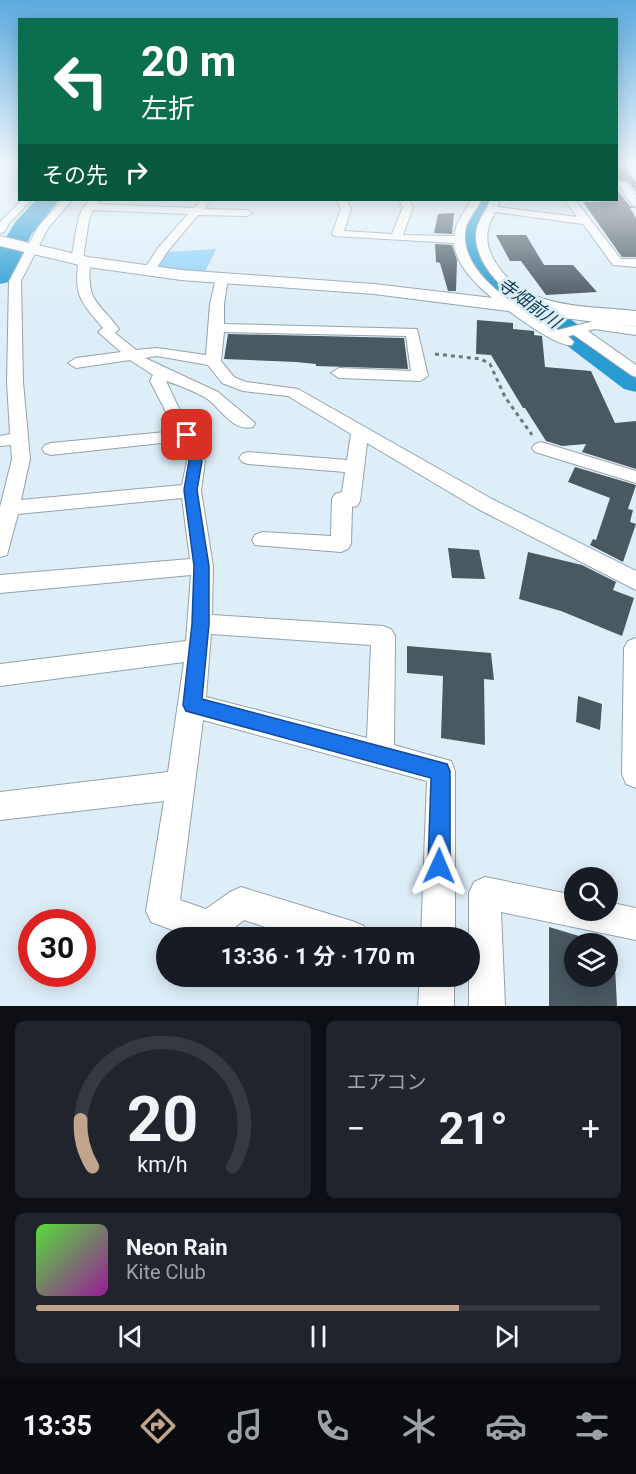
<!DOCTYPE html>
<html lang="ja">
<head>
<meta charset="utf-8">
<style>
  body { margin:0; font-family:Roboto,"Noto Sans JP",sans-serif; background:#20242c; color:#f1f3f6; height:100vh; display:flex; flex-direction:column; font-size:22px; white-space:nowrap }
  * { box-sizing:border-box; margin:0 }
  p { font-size:20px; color:#9ea1a6 }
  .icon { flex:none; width:33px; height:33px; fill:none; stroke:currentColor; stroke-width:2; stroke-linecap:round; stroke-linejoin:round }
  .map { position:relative; height:1006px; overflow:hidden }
  .side { display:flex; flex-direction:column; gap:15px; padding:15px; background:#0d0f14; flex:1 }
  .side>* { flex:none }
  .banner { position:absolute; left:18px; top:18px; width:600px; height:183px; border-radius:0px; box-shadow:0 3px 15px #0003; background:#0b6e4f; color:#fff; overflow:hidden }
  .controls { position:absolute; left:564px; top:867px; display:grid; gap:12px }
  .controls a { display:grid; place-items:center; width:54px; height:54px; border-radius:50%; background:#171b24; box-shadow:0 3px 15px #0003; font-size:30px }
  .speed { position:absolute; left:18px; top:909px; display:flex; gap:12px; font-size:30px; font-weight:700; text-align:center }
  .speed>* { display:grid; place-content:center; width:78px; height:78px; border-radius:50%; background:#171b24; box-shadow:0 3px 15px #0003; line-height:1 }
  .speed .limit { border:9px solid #d22; background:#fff; color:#111 }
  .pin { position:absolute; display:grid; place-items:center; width:51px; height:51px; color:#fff; margin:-26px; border-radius:12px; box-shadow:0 3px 9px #0006 }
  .me { position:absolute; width:66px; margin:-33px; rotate:1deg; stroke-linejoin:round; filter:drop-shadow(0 0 4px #0008) }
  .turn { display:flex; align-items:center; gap:21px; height:126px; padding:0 24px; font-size:27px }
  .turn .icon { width:78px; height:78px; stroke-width:2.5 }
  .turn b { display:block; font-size:42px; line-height:51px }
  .then { display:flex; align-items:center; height:57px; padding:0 24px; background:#0003; gap:12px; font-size:22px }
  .big { font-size:45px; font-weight:700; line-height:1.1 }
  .side .widget { flex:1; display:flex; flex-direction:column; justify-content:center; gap:9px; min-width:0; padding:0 21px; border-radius:9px; background:#20242c }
  .side .dial { align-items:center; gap:0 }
  .dial svg { height:156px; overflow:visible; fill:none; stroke:#363941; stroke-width:7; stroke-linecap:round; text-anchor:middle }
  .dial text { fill:#f1f3f6; stroke:none }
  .song { display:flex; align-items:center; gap:18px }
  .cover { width:72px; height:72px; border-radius:9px; background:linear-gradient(135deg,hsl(110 70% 55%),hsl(300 70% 35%)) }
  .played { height:6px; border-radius:3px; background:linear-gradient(90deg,#c0a48c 75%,#363941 75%) }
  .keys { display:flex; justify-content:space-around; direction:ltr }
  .heat { display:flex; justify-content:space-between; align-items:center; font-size:33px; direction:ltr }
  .side .tiles { flex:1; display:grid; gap:15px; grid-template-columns:1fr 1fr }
  .widget:last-child { grid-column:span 2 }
  .trip { position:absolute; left:156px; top:927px; width:324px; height:60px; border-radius:30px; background:#171b24; box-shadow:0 3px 15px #0003; font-weight:700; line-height:60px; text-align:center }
  .tab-bar { display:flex; height:96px; justify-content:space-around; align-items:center; background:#090b0e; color:#9ea1a6 }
  .tab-bar .icon { width:42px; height:42px }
  .tab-bar .on { color:#c0a48c }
  .tab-bar b { font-size:27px; color:#f1f3f6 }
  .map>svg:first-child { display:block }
</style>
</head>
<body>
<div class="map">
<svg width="636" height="1006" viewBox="0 0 636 1006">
  <rect width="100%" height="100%" fill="#deeef8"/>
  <path fill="#90d2f7" d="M216,249L205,272L157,268L166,252Z"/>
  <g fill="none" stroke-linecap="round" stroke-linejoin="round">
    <path fill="#289cd2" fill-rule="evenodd" d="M36,200H59L31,235L9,282L0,284V247L16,221Z
      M474,200H495C490,213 478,235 481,249C486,270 542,299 560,312C586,330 611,348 636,366V392L624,389C596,368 568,346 539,324C514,306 467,283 457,252C453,237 468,213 474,200Z"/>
  </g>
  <path fill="#4a5860" d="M616,163H623L636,182V192L628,182L616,179Z
    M616,189L630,206L636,208H630L636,218V257H622L583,202L616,201Z
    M454,213L452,234L434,233L438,214Z
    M496,235H526L544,265H573L597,292L546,295L521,261H510Z
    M435,244L452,245L457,260L456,291H448L440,263L436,262Z
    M477,320L513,323V329L534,331V335L542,336L545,367L591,371L615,423L636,421V469L582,452L586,444L562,446L546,441L525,408H523L491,355L476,354Z
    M228,334L404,338L408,369L316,366V364L296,362L224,359Z
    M575,467L636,485L628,509L633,510L630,522L636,524L623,562L590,545L593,539L596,540L610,498L568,482Z
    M448,548L479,550L485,579L452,578Z
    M528,552L582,565L616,582L613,590L634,598L622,636L561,611L519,599Z
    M407,646L491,653L494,680L484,679L485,745L441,738L443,676L407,673Z
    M578,696L602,704L600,730L576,722Z
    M549,927L606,944H574V976H608V944L614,946L617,1006H549Z"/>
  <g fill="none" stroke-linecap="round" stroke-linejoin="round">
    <defs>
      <path id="street" d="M616,181L626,183L636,196V206L632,205L620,187H616Z
        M22,200H32L11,221L4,232L0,233V222Z
        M62,200H72L48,228L21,281L23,382L30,459L21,500L182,485L187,461L180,441L51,455L45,453L42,449L45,445L51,443L176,431L150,381L153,375L130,360L76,368L68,363L76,358L121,352L98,332L103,328C83,304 74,298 78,265L71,260L78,220L83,207L91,200H101L98,204L194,208L201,200H211L204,209L247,210L252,213L247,216L198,215L167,252L153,274L149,275L143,271L158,248L188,214L93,210L89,220L83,259L90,264C87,303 98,301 119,329L115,333L136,350L157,348L206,355L210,304L216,278L222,274L228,278L224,304V324L417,329L428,376L420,381L339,378L331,373L339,368L411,371L406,336L224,332L221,361L234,377L246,382L298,389L492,499L636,571V590L478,509L367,443L360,501L357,506L352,507L351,544L348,549L341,552L255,545L252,540L255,535L262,532L331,536L332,499L335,494L342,492L345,472L248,464L242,462L239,458L242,454L248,452L347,460L351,434L288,396L243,391L222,383L208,365L157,356L145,358L218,392L255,423L253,427C232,432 221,408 206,398C194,391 178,385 166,381L182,415L196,435L205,461L201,491L213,566L212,615L383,626L391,629L395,636L394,745L451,761L455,771V938H421L427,781L203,720L180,900L206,909L230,892L241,887L352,921L364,926L368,938H299L244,920L221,938H194L151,922L146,911L164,801L0,820V792L168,772L184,662L0,686V664L186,641L191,575L0,593V575L190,559L182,498L18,514L7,555L0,557V507L12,459L11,445L0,446V436L10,434L7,382L9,281L38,227ZM211,634L371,645L367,738L206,697Z
        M337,200H347L351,209L344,231L392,234L403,207L399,200H409L413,207L403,235L454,236L457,224L471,200H481C477,211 465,221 465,233C462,278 525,311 558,330L594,321L636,327V335L594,329L588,331L636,365V377L631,375L574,335L568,336L574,342L572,345C556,349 488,297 476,283C466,273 455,258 454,243L334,236L332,234L341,209Z
        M490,200H500L498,207L577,217L565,200H575L621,259H636V267L613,265L583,224L495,212C486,229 484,243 494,260C523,311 586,305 636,311V319C585,313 524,318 490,273C482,262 475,248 476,234C476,222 486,212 490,200Z
        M541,442L636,471V483L535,452L532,448L535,444Z
        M636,638V788L626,784L622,774L624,648L628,641Z
        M485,877L574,895V910H608V902L636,908V940L501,912L505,1006H469V893L474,882Z
        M420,976H454V1006H418Z"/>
      <path id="secondary" d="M0,236L88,257L181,270L374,284L636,315V327L374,294L181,280L88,267L0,246Z"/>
    </defs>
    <use href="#street" stroke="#93a2ab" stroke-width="2"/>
    <use href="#secondary" stroke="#93a2ab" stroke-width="2"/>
    <path stroke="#6e797f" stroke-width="3" stroke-dasharray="4 4" stroke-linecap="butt" d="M435,354L481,359L490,364L505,397L532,435"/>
    <use href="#street" fill="#fff" fill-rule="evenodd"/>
    <use href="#secondary" fill="#fff" fill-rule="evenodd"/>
  </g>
  <linearGradient id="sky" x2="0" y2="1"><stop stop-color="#5baadf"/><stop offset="0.54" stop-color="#f0f7fc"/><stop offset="1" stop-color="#f0f7fc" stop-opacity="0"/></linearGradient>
  <rect width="636" height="304" fill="url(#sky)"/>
  <path fill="#1a73e8" stroke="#114b97" stroke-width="1.5" d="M187,431L193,435L202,461L197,490L209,566V624L202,699L447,764L450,771V866L447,874L439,877L431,874L428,866L431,778L186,711L183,705L192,624L194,566L184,490L189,461L181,435Z"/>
  <g text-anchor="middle" stroke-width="6" stroke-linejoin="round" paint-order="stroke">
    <g font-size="18" font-style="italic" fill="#0a3a50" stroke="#deeef8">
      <text transform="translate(529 303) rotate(36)" y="6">寺畑前川</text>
    </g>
  </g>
</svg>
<div class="controls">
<a><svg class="icon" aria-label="search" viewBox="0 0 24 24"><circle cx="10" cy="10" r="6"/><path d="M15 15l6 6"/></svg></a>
<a><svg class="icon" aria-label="layers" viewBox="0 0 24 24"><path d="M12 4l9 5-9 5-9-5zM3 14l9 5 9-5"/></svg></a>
</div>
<div class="speed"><div class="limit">30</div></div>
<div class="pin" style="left:187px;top:435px;background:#d93025"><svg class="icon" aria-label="arrive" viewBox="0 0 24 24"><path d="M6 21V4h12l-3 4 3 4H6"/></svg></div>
<svg class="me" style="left:439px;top:866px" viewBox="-20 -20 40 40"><path d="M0-17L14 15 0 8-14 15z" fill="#1a73e8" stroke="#fff" stroke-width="4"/></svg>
<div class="trip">13:36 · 1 分 · 170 m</div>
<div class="banner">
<div class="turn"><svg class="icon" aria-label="left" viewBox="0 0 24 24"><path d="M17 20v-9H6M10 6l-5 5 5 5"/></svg><div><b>20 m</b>左折</div></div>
<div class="then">その先<svg class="icon" aria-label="right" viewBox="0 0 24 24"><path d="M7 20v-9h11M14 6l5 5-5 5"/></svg></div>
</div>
</div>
<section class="side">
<div class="tiles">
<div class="widget dial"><svg viewBox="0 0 100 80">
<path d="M14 69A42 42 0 1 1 86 69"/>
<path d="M14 69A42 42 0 0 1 8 45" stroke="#c0a48c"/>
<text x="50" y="56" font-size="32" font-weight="700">20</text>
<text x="50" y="72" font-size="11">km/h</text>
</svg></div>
<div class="widget"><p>エアコン</p>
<div class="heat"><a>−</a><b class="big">21°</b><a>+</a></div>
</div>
<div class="widget">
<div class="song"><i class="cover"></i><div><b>Neon Rain</b><p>Kite Club</p></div></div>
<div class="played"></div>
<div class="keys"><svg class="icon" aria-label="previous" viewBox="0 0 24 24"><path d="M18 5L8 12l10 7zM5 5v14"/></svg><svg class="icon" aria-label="pause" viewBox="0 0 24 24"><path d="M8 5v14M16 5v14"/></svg><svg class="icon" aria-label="next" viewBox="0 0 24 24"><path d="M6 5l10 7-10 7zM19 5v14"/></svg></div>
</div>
</div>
</section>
<nav class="tab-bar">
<b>13:35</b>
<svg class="icon on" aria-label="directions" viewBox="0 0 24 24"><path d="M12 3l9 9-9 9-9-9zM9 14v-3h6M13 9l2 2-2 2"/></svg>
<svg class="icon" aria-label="music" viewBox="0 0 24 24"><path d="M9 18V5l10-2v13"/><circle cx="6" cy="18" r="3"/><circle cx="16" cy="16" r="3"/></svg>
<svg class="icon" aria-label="phone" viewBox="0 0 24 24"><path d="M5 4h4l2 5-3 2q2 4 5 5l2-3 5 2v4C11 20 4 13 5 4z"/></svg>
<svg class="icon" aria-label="climate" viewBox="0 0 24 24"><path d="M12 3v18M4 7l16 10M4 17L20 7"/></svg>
<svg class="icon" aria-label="car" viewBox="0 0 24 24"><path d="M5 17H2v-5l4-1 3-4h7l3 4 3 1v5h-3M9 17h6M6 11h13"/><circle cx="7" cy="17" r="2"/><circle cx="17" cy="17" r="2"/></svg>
<svg class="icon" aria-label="filters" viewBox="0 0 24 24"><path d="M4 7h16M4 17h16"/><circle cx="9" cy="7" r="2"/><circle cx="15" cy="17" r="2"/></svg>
</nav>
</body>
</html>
